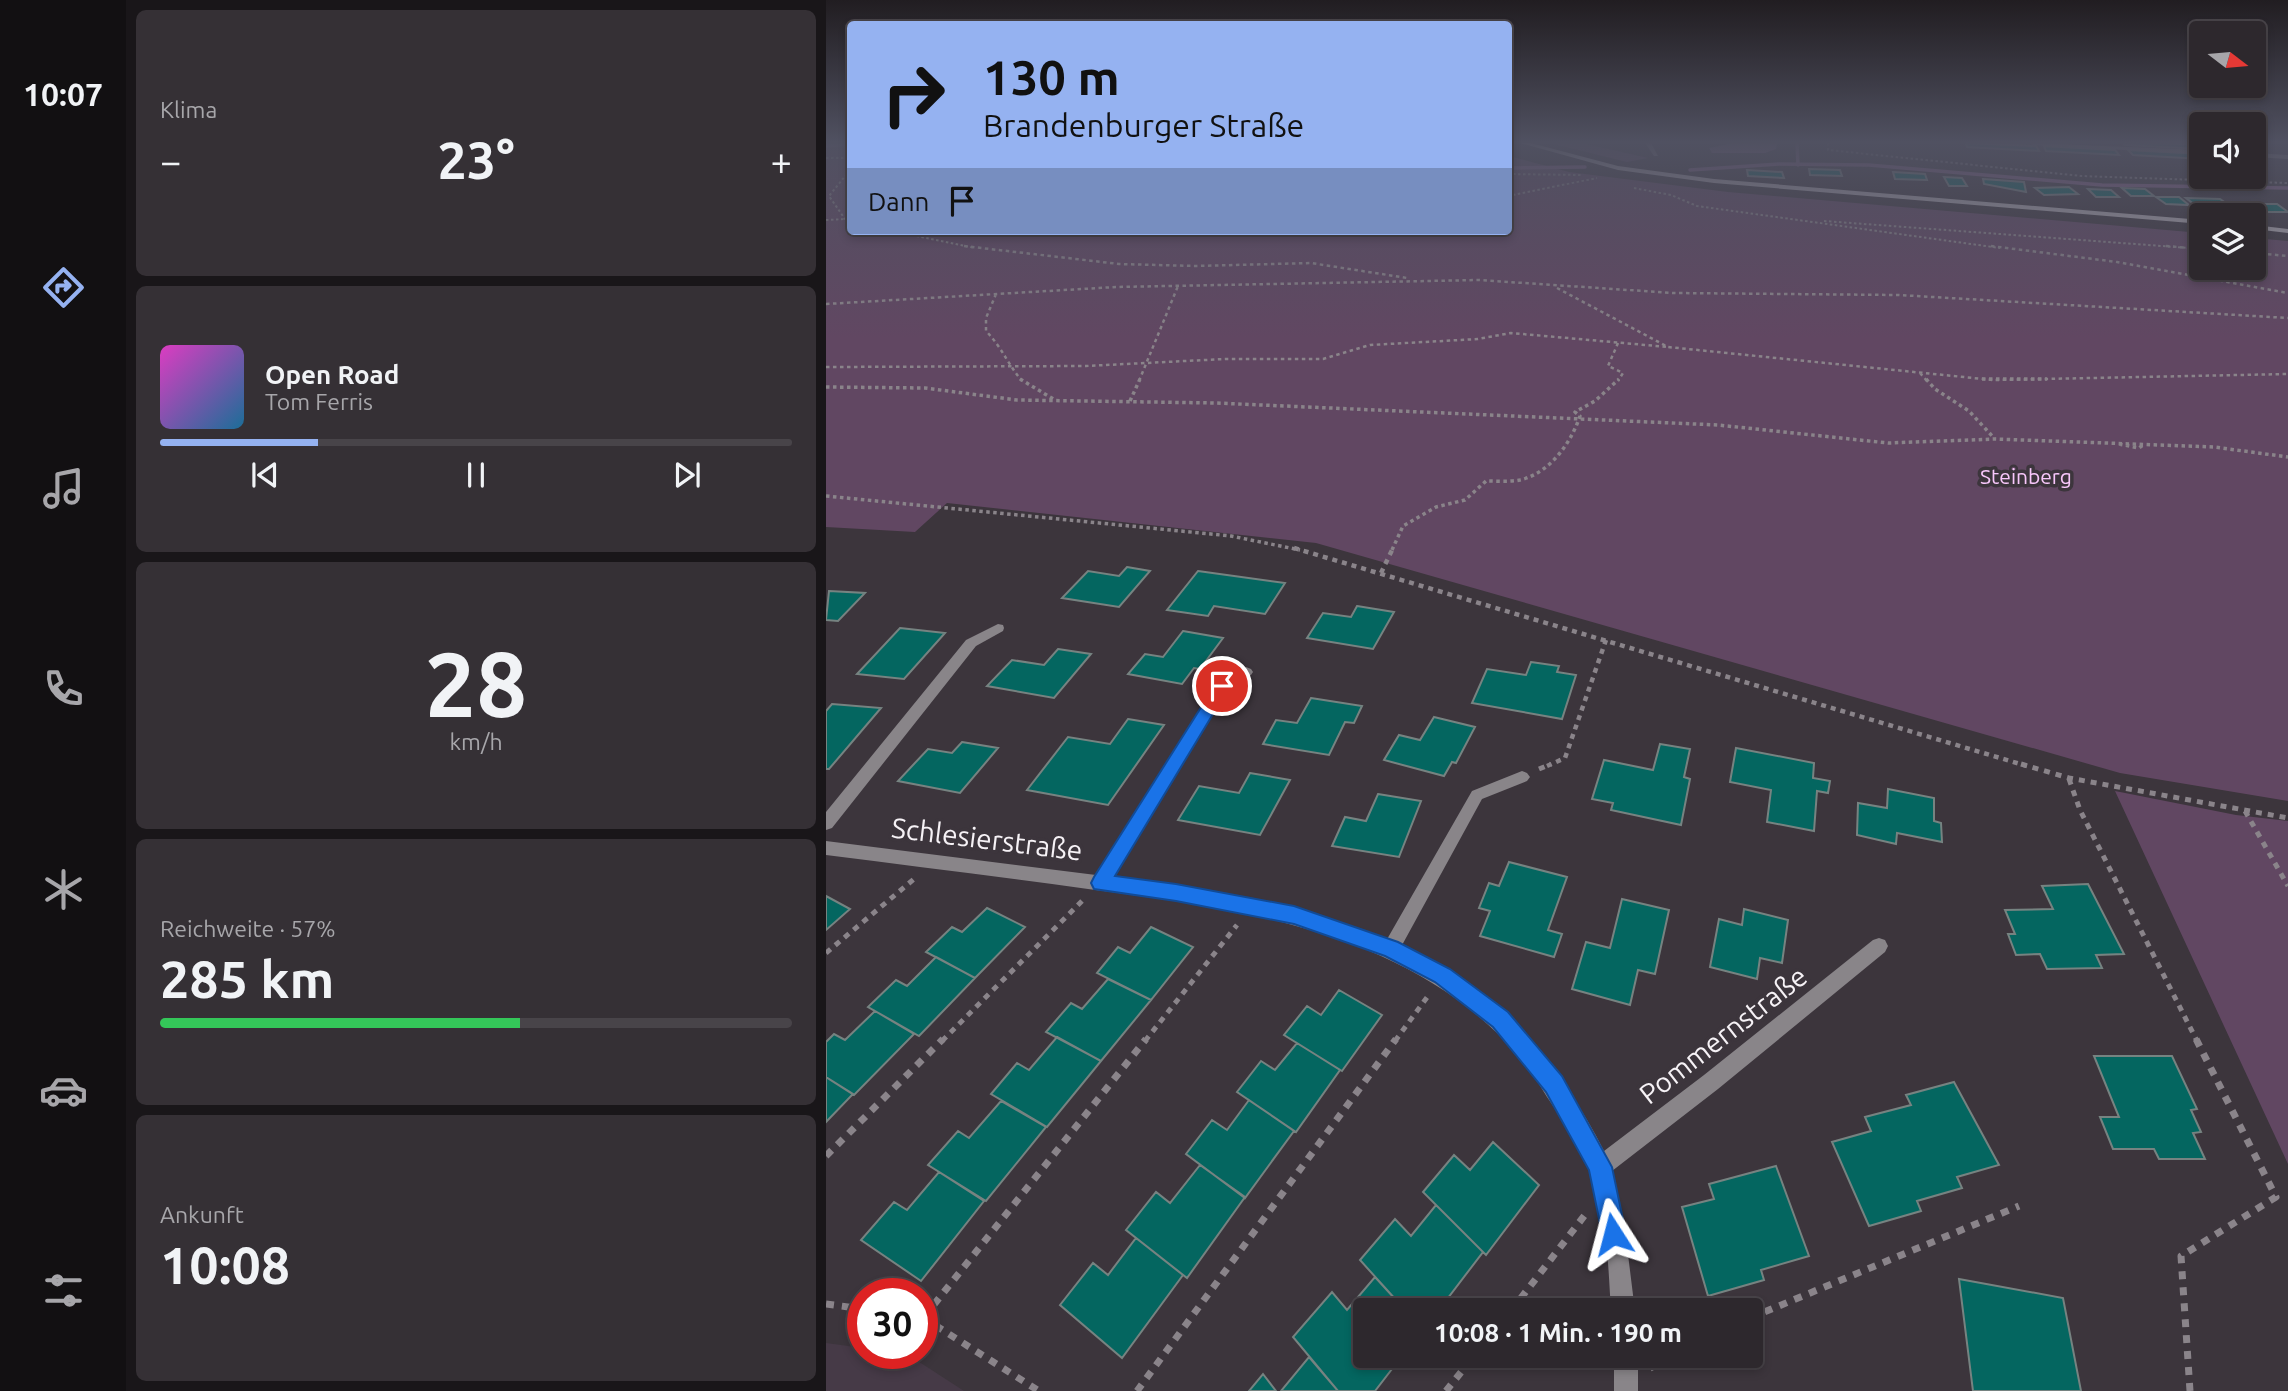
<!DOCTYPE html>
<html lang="de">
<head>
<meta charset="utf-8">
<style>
  body { margin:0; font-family:Ubuntu,sans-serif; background:#353035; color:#f1f3f6; height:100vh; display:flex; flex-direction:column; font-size:26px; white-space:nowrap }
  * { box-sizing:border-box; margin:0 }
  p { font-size:23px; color:#a7a6aa }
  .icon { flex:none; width:38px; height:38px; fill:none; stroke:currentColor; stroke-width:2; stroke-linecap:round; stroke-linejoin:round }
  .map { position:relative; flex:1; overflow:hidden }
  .panel { display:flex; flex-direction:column; gap:10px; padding:10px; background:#191619; width:700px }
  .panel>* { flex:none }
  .guide { position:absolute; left:21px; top:21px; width:665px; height:214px; border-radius:7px; box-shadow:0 4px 10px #0003,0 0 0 2px #484449; background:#95b2f1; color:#111; overflow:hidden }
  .needle { width:46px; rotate:106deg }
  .buttons { position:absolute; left:1363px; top:21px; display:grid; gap:14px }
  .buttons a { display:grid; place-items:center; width:77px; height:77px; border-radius:7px; background:#2d282d; box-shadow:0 4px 10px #0003,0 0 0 2px #484449; font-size:35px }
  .speed { position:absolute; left:21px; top:1278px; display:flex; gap:14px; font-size:35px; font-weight:700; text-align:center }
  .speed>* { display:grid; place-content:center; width:91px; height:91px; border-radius:50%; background:#2d282d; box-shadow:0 4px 10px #0003,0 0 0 2px #484449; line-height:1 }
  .speed .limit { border:10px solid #d22; background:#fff; color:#111 }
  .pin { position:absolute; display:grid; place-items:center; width:60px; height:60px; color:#fff; margin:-30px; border:4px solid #fff; border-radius:50%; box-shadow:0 2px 7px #0007 }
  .me { position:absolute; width:77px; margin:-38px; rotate:351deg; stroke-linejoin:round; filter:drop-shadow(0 0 5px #0008) }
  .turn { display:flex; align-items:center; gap:24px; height:147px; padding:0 21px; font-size:32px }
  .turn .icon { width:91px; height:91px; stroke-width:2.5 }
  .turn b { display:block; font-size:49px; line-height:60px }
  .then { display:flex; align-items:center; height:66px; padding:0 21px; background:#0003; gap:14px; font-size:26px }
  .big { font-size:52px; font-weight:600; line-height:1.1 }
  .panel .tile { flex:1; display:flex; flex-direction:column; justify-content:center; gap:10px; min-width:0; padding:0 24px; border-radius:10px; background:#353035 }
  .panel .dial { align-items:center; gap:0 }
  .dial b { font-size:91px; line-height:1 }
  .song { display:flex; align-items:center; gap:21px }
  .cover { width:84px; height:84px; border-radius:10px; background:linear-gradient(135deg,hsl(310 70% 55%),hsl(200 70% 35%)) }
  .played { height:7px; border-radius:4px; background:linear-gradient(90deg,#95b2f1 25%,#484449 25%) }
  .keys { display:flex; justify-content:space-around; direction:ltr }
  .heat { display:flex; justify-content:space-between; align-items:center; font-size:38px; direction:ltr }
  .charge { height:10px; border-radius:5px; background:linear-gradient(90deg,#34c759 57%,#484449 0) }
  .trip { position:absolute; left:527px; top:1298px; width:410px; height:70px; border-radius:7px; background:#2d282d; box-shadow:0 4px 10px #0003,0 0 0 2px #484449; font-weight:600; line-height:70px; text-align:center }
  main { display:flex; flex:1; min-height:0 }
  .dock { display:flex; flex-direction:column; width:126px; justify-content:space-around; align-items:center; background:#121012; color:#a7a6aa }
  .dock .icon { width:49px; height:49px }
  .dock .selected { color:#95b2f1 }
  .dock b { font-size:32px; color:#f1f3f6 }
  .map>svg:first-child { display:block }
</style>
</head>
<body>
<main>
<nav class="dock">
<b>10:07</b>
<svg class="icon selected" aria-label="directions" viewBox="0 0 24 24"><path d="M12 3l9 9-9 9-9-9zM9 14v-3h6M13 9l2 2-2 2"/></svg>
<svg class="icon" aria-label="music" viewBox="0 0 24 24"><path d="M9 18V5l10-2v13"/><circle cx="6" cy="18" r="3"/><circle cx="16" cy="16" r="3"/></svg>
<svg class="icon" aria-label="phone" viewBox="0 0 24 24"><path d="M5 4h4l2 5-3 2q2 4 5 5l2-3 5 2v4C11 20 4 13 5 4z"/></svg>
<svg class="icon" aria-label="climate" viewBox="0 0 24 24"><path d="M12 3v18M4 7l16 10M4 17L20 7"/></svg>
<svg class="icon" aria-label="car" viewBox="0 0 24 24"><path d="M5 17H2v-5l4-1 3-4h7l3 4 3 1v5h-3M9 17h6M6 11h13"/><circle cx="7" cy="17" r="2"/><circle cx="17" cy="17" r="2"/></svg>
<svg class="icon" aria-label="filters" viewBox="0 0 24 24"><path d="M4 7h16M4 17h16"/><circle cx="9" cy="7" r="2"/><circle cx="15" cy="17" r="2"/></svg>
</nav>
<section class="panel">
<div class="tile"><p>Klima</p>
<div class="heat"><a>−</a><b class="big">23°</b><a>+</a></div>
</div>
<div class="tile">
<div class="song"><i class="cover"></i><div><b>Open Road</b><p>Tom Ferris</p></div></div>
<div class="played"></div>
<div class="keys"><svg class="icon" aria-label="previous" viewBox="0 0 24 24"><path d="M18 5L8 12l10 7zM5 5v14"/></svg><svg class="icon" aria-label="pause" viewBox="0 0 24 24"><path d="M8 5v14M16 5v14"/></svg><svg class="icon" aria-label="next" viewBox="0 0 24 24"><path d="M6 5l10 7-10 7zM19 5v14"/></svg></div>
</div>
<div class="tile dial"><b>28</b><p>km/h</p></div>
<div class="tile"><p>Reichweite · 57%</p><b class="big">285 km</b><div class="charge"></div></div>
<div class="tile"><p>Ankunft</p><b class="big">10:08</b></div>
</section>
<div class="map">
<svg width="1462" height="1391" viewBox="0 0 1462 1391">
  <rect width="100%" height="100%" fill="#3c353c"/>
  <path fill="#463a47" d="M0,1343L37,1348V1353L81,1354L138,1391H0Z"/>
  <path fill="#614762" d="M724,143H756L822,158L801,162Z
    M24,144V231H682L683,156L743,172L902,192L1375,233L1376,268H1428V238L1462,241V801L1294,773L490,543L121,503L89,532L0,527V146Z
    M1289,791L1410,815L1462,821V1164Z"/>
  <path fill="#89618b" d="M907,143H951L950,149L939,153H886L883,148Z"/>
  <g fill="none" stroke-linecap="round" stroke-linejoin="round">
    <path stroke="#89618b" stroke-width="3.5" d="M971,143L972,165
      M0,146L24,144
      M682,168L759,167
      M864,170L953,164L1043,165L1276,185L1462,188"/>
  </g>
  <path fill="#046660" stroke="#768381" stroke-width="2" d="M1140,143L1210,146L1213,151L1141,147Z
    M1297,143L1376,144V149L1299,145Z
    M1218,146L1289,150L1293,155L1220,151Z
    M1302,150L1376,154V159L1307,155Z
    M983,169L1014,170L1016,176L984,175Z
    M921,170L956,172L958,178L922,176Z
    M1067,172L1099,174L1101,180L1069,179Z
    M1118,177L1136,178L1141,186H1123Z
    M1157,179L1198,182L1200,192L1158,184Z
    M1243,187L1252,194L1218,195L1209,188Z
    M1296,188L1319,189L1328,196H1305Z
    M1262,189L1285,190L1293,197H1270Z
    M1330,197H1353L1363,205L1340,204Z
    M1360,198L1394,199L1404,206L1369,205Z
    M1428,204H1451L1462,212H1439Z
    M301,567L324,571L293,607L236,598L262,571L293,576Z
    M372,571L459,583L439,614L388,606L382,616L341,610Z
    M3,591L39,593L12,621L0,620Z
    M531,606L568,612L547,649L481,638L497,613L525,617Z
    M74,628L119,633L78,679L31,674Z
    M357,631L397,638L374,669L368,668L356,684L302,674L319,654L337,657Z
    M232,649L265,654L228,698L161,686L186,660L218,665Z
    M705,662L733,666L731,672L750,675L736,719L646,703L661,669L700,675Z
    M485,698L536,706L528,723L519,722L503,755L437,744L450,720L471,723Z
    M6,704L55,708L3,769H0V711Z
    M608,717L649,727L630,763L626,762L618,776L558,760L573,735L594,740Z
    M302,719L338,725L282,805L201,790L242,737L284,744Z
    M136,742L172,748L134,793L72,781L102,749L126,753Z
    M834,744L864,749L858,777L864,779L855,825L785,810L787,803L766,799L778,760L827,770Z
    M910,748L988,763L987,778L1004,781L1002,793L991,791L988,831L941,822L945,790L904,782Z
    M424,773L464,780L434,835L352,820L373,786L413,793Z
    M1062,789L1108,798V821L1115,823L1116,842L1071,833L1070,844L1031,835L1032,803L1061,808Z
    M552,794L595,801L573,857L506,846L519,817L540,821Z
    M683,862L741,877L722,930L736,934L728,957L654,936L664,911L653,908L663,883L673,886Z
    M1262,884L1298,954L1270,955L1276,968L1221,969L1214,954L1190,955L1182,934H1189L1179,910L1227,909L1216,886Z
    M0,896L24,909L0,930Z
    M796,899L843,910L829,974L812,970L804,1005L746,989L760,942L784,948Z
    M161,908L199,927L149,978L100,952L126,927L136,932Z
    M918,909L962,920L956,963L934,958L931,979L884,967L893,919L916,925Z
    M325,927L367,947L325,1000L271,973L292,947L304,953Z
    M110,957L149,978L93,1036L42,1007L70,980L81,986Z
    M282,979L325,1000L275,1061L220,1032L245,1003L256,1009Z
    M513,990L556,1015L516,1071L458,1035L481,1006L495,1015Z
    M49,1011L88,1034L28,1095L0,1077V1042L8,1034L19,1040Z
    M231,1037L275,1061L221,1127L165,1094L191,1063L203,1070Z
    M471,1043L514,1070L470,1132L411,1092L435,1061L449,1070Z
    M1268,1056H1346L1371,1109L1365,1110L1375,1132L1367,1133L1379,1159H1333L1328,1149H1287L1274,1117H1293Z
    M0,1077L27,1094L0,1122Z
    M1128,1082L1173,1165L1131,1177L1136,1188L1091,1201L1095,1211L1043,1226L1006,1142L1045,1131L1039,1117L1085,1105L1080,1095Z
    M423,1100L468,1131L419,1198L360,1154L386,1120L401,1130Z
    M175,1101L220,1127L160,1201L102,1165L132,1131L143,1138Z
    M667,1142L713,1185L660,1255L597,1192L628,1155L644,1170Z
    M374,1165L419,1197L361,1278L300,1230L330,1192L344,1203Z
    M950,1166L983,1256L935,1270L938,1280L882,1296L856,1207L888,1199L883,1184Z
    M113,1172L158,1201L95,1281L35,1240L68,1202L81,1210Z
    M610,1205L657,1252L612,1311H580L534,1260L569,1219L585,1236Z
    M310,1238L357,1275L296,1358L234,1305L267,1263L282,1275Z
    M549,1277L580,1311H539V1356H576L549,1391H512L467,1337L506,1292L521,1310Z
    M1133,1279L1237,1298L1255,1391H1147Z
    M483,1357L512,1391H455Z
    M437,1374L450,1391H423Z"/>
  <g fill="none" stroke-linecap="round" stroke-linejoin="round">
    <path stroke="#8a848a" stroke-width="2" stroke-dasharray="2.5 2.5" stroke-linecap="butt" d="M1002,143V150L1255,176L1462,183
      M0,158H24
      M24,170L3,196L19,219L24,221
      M682,174L755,175
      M808,188L845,195L871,206L1174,248
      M682,196L771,178
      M0,220L20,219
      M998,221L1363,248
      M66,231L149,248"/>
    <path stroke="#8a848a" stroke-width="2.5" stroke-dasharray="3.5 3.5" stroke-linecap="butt" d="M138,246L293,264L370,266L485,263L581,278
      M1165,246L1291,262L1462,293
      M1340,246L1376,249
      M1428,253L1462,256
      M731,288L842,347L1167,380L1462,374
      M170,294L160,318V331C177,349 181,363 196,381
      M0,304L290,287L653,280L847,293L1073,295L1462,318
      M792,343L782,366L797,373L792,381
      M0,367L260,366L399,359H497L544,345L652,339L685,333L842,347
      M1094,373L1101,381
      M313,381L352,286"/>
    <path stroke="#8a848a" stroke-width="3.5" stroke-dasharray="3.5 3.5" stroke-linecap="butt" d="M194,379L229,400
      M1100,379L1109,389L1143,411L1169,439
      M1156,379H1221
      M0,387L99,388L191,400L390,403L892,425L1062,443L1170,439L1388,447L1462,457
      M304,401L314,379
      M1293,444L1313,448L1317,445
      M0,496L405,536L474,550
      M566,550L577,526L610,507L639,500L660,481C671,481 684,482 694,480C724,473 745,443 754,416L749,412L769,401L793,379"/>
    <path stroke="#8a848a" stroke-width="4.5" stroke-dasharray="5 5" stroke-linecap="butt" d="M468,548L1201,766
      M555,573L567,548
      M721,766L739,758L780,640"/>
    <path stroke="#8a848a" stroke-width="5" stroke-dasharray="6 6" stroke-linecap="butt" d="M1195,764L1243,778L1462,818
      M713,769L725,764
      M1243,779L1254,810L1371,1041
      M1419,811L1462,886
      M0,953L88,879
      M116,1041L256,901
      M319,1041L411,925
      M569,1041L602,996"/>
    <path stroke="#8a848a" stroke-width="7" stroke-dasharray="8 8" stroke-linecap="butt" d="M0,1156L117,1039
      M0,1304L37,1309
      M685,1311L762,1211
      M96,1317L213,1391
      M98,1317L320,1039
      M924,1318L1193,1206
      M824,1368L848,1356
      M311,1391L570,1039
      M620,1391L648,1356
      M1364,1391L1355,1256L1450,1197L1370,1039"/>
    <path fill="#898589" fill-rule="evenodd" d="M819,143H825L832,156H828Z
      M1205,143L1376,150V154L1208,145Z
      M1428,153L1462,155V159L1428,157Z
      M172,624L177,625L178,628L177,631L150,646L6,828L0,830V812L140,640Z
      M420,667L425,669L427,672L425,675L401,689L286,878C379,889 475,902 560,941L646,791L696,771L701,773L704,777L701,781L656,799L575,947C665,988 734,1063 778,1151L878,1075L1047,940L1053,938L1059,940L1062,946L1059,952L892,1089L786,1171L798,1222L809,1311H785C782,1264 781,1209 763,1165C752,1141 736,1119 721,1097C713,1084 705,1070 695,1058C584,931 420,910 262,889C175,877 87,866 0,855V841L270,875L391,683Z
      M788,1356H812V1391H788Z"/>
    <path fill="#b7b1b7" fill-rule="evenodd" d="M694,143H705L792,166L888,179L1376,220V224L888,183L792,170Z
      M1428,225L1462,229V233L1428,229Z"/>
  </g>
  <linearGradient id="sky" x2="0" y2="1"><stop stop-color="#211d21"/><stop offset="0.42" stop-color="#505161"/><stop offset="1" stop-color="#505161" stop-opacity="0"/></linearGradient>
  <rect width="1462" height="338" fill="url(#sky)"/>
  <path fill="#1a73e8" stroke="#114b97" stroke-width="2" d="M396,680L404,686L289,876L350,884L468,906L572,942L624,969L682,1012L736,1076L786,1167L800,1234L796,1243L787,1247L778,1243L763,1170L720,1092L667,1027L609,982L559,956L468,924L350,901L268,889L265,883L268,877L391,682Z"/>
  <g text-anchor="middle" stroke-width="7" stroke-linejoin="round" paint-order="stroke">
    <g font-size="21" fill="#f8c7fb" stroke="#3c353c">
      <text x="1200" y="484">Steinberg</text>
    </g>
    <g font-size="28" fill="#f6f2f6" stroke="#3c353c">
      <text transform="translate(161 839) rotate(7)" y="10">Schlesierstraße</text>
      <text transform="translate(897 1035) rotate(-38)" y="10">Pommernstraße</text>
    </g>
  </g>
</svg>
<div class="buttons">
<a><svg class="needle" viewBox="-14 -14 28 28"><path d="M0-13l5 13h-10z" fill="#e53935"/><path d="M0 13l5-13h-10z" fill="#a7a6aa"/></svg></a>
<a><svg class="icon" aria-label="sound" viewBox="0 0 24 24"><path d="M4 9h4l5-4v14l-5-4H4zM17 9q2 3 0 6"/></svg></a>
<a><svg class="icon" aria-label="layers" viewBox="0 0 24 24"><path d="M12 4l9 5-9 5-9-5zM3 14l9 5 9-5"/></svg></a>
</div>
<div class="speed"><div class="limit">30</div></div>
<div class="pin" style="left:396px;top:686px;background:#d93025"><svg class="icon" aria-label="arrive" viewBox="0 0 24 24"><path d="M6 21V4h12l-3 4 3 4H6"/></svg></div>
<svg class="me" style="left:787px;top:1234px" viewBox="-20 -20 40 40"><path d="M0-17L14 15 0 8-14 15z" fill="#1a73e8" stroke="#fff" stroke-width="4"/></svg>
<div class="trip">10:08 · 1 Min. · 190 m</div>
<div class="guide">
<div class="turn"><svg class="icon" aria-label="right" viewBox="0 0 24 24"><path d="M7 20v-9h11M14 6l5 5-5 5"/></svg><div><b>130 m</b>Brandenburger Straße</div></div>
<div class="then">Dann<svg class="icon" aria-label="arrive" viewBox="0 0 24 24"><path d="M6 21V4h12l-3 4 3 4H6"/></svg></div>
</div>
</div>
</main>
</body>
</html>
